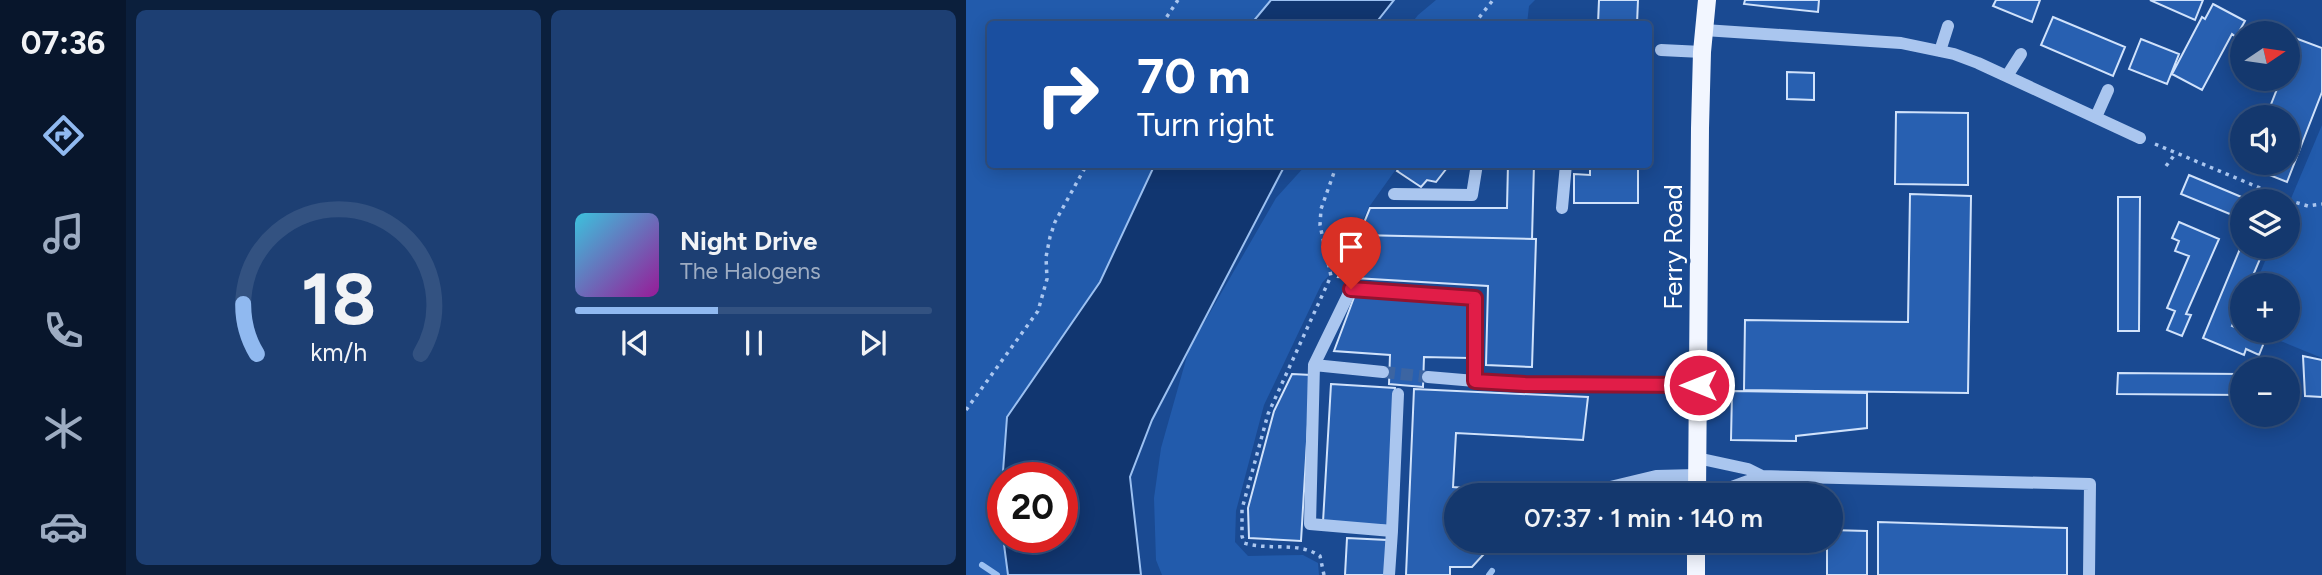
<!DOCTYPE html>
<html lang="en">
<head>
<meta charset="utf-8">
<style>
  body { margin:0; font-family:Figtree,sans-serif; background:#1d3f73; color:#f1f3f6; height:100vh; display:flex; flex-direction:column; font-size:26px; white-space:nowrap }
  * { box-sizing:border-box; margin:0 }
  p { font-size:23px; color:#9dacc2 }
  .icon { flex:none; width:38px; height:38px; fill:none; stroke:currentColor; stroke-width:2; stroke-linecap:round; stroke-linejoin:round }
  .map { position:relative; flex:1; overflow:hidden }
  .sheet { display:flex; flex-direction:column; gap:10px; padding:10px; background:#0b1f3c; width:840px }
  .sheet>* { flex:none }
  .top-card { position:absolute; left:21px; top:21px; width:665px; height:147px; border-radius:7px; box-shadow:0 4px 18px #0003,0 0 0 2px #335281; background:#1a4fa0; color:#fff; overflow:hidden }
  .needle { width:46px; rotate:77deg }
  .fabs { position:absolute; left:1264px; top:21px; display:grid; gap:14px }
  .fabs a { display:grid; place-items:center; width:70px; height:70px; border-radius:50%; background:#14386e; box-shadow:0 4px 18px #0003,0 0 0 2px #335281; font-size:35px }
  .speed { position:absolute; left:21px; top:462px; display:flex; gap:14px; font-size:35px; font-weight:700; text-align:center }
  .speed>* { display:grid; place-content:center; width:91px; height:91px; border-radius:50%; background:#14386e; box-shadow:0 4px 18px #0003,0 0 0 2px #335281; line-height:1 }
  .speed .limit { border:10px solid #d22; background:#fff; color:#111 }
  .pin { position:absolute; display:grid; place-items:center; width:60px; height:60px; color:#fff; margin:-72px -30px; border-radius:50% 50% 50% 0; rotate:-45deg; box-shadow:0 0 7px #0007 }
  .pin .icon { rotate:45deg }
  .me { position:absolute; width:77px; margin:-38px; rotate:270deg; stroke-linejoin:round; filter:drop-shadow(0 0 5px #0008) }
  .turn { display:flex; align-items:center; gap:24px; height:147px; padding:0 35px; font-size:32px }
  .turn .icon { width:91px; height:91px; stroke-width:2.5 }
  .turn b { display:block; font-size:49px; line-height:60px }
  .sheet .card { flex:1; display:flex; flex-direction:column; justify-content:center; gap:10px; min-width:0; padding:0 24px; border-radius:10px; background:#1d3f73 }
  .sheet .dial { align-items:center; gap:0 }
  .dial svg { height:182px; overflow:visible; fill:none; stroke:#335281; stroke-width:7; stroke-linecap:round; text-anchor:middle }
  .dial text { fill:#f1f3f6; stroke:none }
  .song { display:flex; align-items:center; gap:21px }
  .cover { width:84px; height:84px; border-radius:10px; background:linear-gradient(135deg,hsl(190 70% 55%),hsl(300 70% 35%)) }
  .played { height:7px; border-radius:4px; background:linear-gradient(90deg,#90b9f0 40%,#335281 40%) }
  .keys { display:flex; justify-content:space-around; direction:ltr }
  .sheet .tiles { flex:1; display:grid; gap:10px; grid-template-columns:repeat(2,1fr) }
  .trip { position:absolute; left:478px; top:483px; width:399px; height:70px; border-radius:35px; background:#14386e; box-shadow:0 4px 18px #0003,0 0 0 2px #335281; font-weight:600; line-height:70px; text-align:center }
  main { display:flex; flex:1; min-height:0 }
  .dock { display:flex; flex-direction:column; width:126px; justify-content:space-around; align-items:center; background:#08162c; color:#9dacc2 }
  .dock .icon { width:49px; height:49px }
  .dock .current { color:#90b9f0 }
  .dock b { font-size:32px; color:#f1f3f6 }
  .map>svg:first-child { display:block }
</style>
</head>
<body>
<main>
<nav class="dock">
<b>07:36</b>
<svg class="icon current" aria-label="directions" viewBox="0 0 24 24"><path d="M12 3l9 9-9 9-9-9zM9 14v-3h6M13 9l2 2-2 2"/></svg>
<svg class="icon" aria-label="music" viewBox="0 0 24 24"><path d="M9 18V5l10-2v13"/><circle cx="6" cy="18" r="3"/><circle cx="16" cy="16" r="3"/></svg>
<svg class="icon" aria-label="phone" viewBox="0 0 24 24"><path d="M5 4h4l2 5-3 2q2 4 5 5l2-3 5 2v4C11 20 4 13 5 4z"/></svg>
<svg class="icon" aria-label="climate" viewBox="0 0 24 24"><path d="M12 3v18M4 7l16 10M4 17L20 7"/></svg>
<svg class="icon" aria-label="car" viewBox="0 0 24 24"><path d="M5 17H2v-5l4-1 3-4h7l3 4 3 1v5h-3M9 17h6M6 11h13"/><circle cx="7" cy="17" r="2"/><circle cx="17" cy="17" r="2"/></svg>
</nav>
<section class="sheet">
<div class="tiles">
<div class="card dial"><svg viewBox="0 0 100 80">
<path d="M14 69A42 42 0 1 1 86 69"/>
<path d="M14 69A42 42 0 0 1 8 47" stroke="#90b9f0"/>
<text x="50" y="56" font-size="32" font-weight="700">18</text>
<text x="50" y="72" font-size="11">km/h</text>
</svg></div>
<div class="card">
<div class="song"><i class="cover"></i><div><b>Night Drive</b><p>The Halogens</p></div></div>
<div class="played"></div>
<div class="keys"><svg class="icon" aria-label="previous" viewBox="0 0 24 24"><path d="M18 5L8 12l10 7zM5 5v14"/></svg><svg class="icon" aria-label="pause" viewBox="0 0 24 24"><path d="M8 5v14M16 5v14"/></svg><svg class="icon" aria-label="next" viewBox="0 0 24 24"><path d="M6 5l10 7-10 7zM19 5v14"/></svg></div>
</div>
</div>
</section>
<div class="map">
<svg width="1356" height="575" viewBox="0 0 1356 575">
  <rect width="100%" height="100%" fill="#1a4a92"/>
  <path fill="#225bac" d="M0,0H333L312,24H24V164L218,165L37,478V537H70L67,575H0Z
    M470,0H569L563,6L561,24H445L452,15Z
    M1356,125V358L1290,331H1321V285H1289L1305,247H1321V208Z
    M340,165H433L403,207L378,259L356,283L298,405L270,511L269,542L282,556L337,555L352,563L353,575H196L190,560L188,498L195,448L223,349L310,198Z"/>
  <path fill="#113670" stroke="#9cc1f2" stroke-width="2" d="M305,0H428L409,24H285Z
    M189,164L319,165L186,420L164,477L175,575H42L37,537H96V478H37V534L34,512L41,417L134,282Z"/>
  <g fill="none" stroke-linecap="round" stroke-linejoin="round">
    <path stroke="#9cc1f2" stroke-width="6" d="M16,565L31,575
      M523,575L526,571"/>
  </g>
  <path fill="#2860b1" stroke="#d0e2fb" stroke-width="2" d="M633,0H672L671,24H632Z
    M779,0H853L852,12L778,4Z
    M1030,0H1074L1066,22L1027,6Z
    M1184,0H1237L1229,20Z
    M1247,4L1279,21L1270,37L1266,34L1236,90L1206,74L1236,17L1239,19Z
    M1087,17L1159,47L1147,76L1075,45Z
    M1321,35L1356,48V92L1321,182L1273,163L1276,156V163H1321V117H1300L1315,79H1321Z
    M1175,39L1213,54L1201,84L1163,69Z
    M821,72L848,73V100L821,99Z
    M930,112L1002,113V185L929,184Z
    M436,164H484L470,182L461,180L455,187L431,171Z
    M542,164H568L566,239L393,235L404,208H541Z
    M624,164H672V203H608V174L624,175Z
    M1223,175L1285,201H1276V219L1215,194Z
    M944,194L1005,196L1002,393L778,390L779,320L942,322Z
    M1152,197H1174L1173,331H1152Z
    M1213,222L1253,239L1220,314L1225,315L1216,336L1201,330L1209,311L1201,308L1223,256L1209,251L1213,241L1206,238Z
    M393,235L570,239L566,367L520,365L522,286L372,277Z
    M1276,244V247H1299L1283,285H1276V303L1266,326L1299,340L1293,355L1280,349L1278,355L1237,338Z
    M390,292L505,298L503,358L458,357L457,387L423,384L424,355L368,351Z
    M1337,356L1356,360V397L1339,396Z
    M1152,373L1276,374V395L1151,394Z
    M326,374L345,375L335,541L283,538L282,508L308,411Z
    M365,384L429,388L422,526L357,522Z
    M448,389L622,397L617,440L490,433L487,487L511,489V495H490V541H509V546L517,555L506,567H484V575H440Z
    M766,391L901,393V428L830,436V441L765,440Z
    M912,522L1101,528V575H912Z
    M864,530L901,531V575H861V541H864Z
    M381,538L421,540L419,575H379Z"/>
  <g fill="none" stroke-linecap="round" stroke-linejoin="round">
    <path stroke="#3c65a2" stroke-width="12" stroke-dasharray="12 6" stroke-linecap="butt" d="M417,372L462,377"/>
    <path stroke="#aac6ef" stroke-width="3.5" stroke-dasharray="3.5 5" stroke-linecap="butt" d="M196,24L212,0
      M508,24L527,0
      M1189,144L1325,201L1342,206L1356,204
      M1200,166L1210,153
      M0,410L72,311L81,279L80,257L84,237L89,222L121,164
      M358,575L354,556C332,541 303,551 278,543L276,536V509L302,414L365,276L354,225L355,209L371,164"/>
    <path stroke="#aac6ef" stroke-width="12" d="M738,30L935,43L988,54L1012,63L1174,138
      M695,50L736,52
      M974,51L982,26
      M1041,76L1055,54
      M1130,117L1142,90
      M428,194L506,195L511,164
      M596,208L600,164
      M348,365L417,372
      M462,377L509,381
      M731,458L782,469L796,476L1124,484L1123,575
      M542,488H640L690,476L731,475
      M744,495L796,476
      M426,531L432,394
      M423,575L426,531L344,524L348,365L385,289L509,298V381L560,384L733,385"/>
    <path stroke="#f2f6ff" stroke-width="18" d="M731,495L734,128L736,52L741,0
      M730,575V541"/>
  </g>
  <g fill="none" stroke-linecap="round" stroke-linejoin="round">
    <defs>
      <path id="route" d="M385,289L509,298V381L559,384L733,385"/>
    </defs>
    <use href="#route" stroke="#92132f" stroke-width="18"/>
    <use href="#route" stroke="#e11d48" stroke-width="12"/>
  </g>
  <g text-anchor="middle" stroke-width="7" stroke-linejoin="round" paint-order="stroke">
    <g font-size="26" fill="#fff" stroke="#1a4a92">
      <text transform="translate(707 247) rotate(-90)" y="9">Ferry Road</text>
    </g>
  </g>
</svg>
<div class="fabs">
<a><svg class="needle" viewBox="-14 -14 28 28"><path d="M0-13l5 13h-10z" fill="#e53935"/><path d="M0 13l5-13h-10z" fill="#9dacc2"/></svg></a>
<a><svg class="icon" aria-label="sound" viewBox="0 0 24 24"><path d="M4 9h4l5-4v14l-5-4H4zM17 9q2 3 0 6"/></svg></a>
<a><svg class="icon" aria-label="layers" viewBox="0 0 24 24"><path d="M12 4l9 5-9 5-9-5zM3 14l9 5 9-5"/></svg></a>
<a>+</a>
<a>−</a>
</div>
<div class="speed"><div class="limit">20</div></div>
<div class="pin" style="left:385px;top:289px;background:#d93025"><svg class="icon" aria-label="arrive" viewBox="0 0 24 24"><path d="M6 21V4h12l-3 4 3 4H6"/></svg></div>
<svg class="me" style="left:733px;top:385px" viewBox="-20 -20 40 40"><circle r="17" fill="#e11d48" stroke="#fff" stroke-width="3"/><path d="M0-11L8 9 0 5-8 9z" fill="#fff"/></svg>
<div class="trip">07:37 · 1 min · 140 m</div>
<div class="top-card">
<div class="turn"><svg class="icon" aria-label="right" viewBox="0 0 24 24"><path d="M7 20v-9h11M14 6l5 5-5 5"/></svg><div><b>70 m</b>Turn right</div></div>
</div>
</div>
</main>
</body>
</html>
